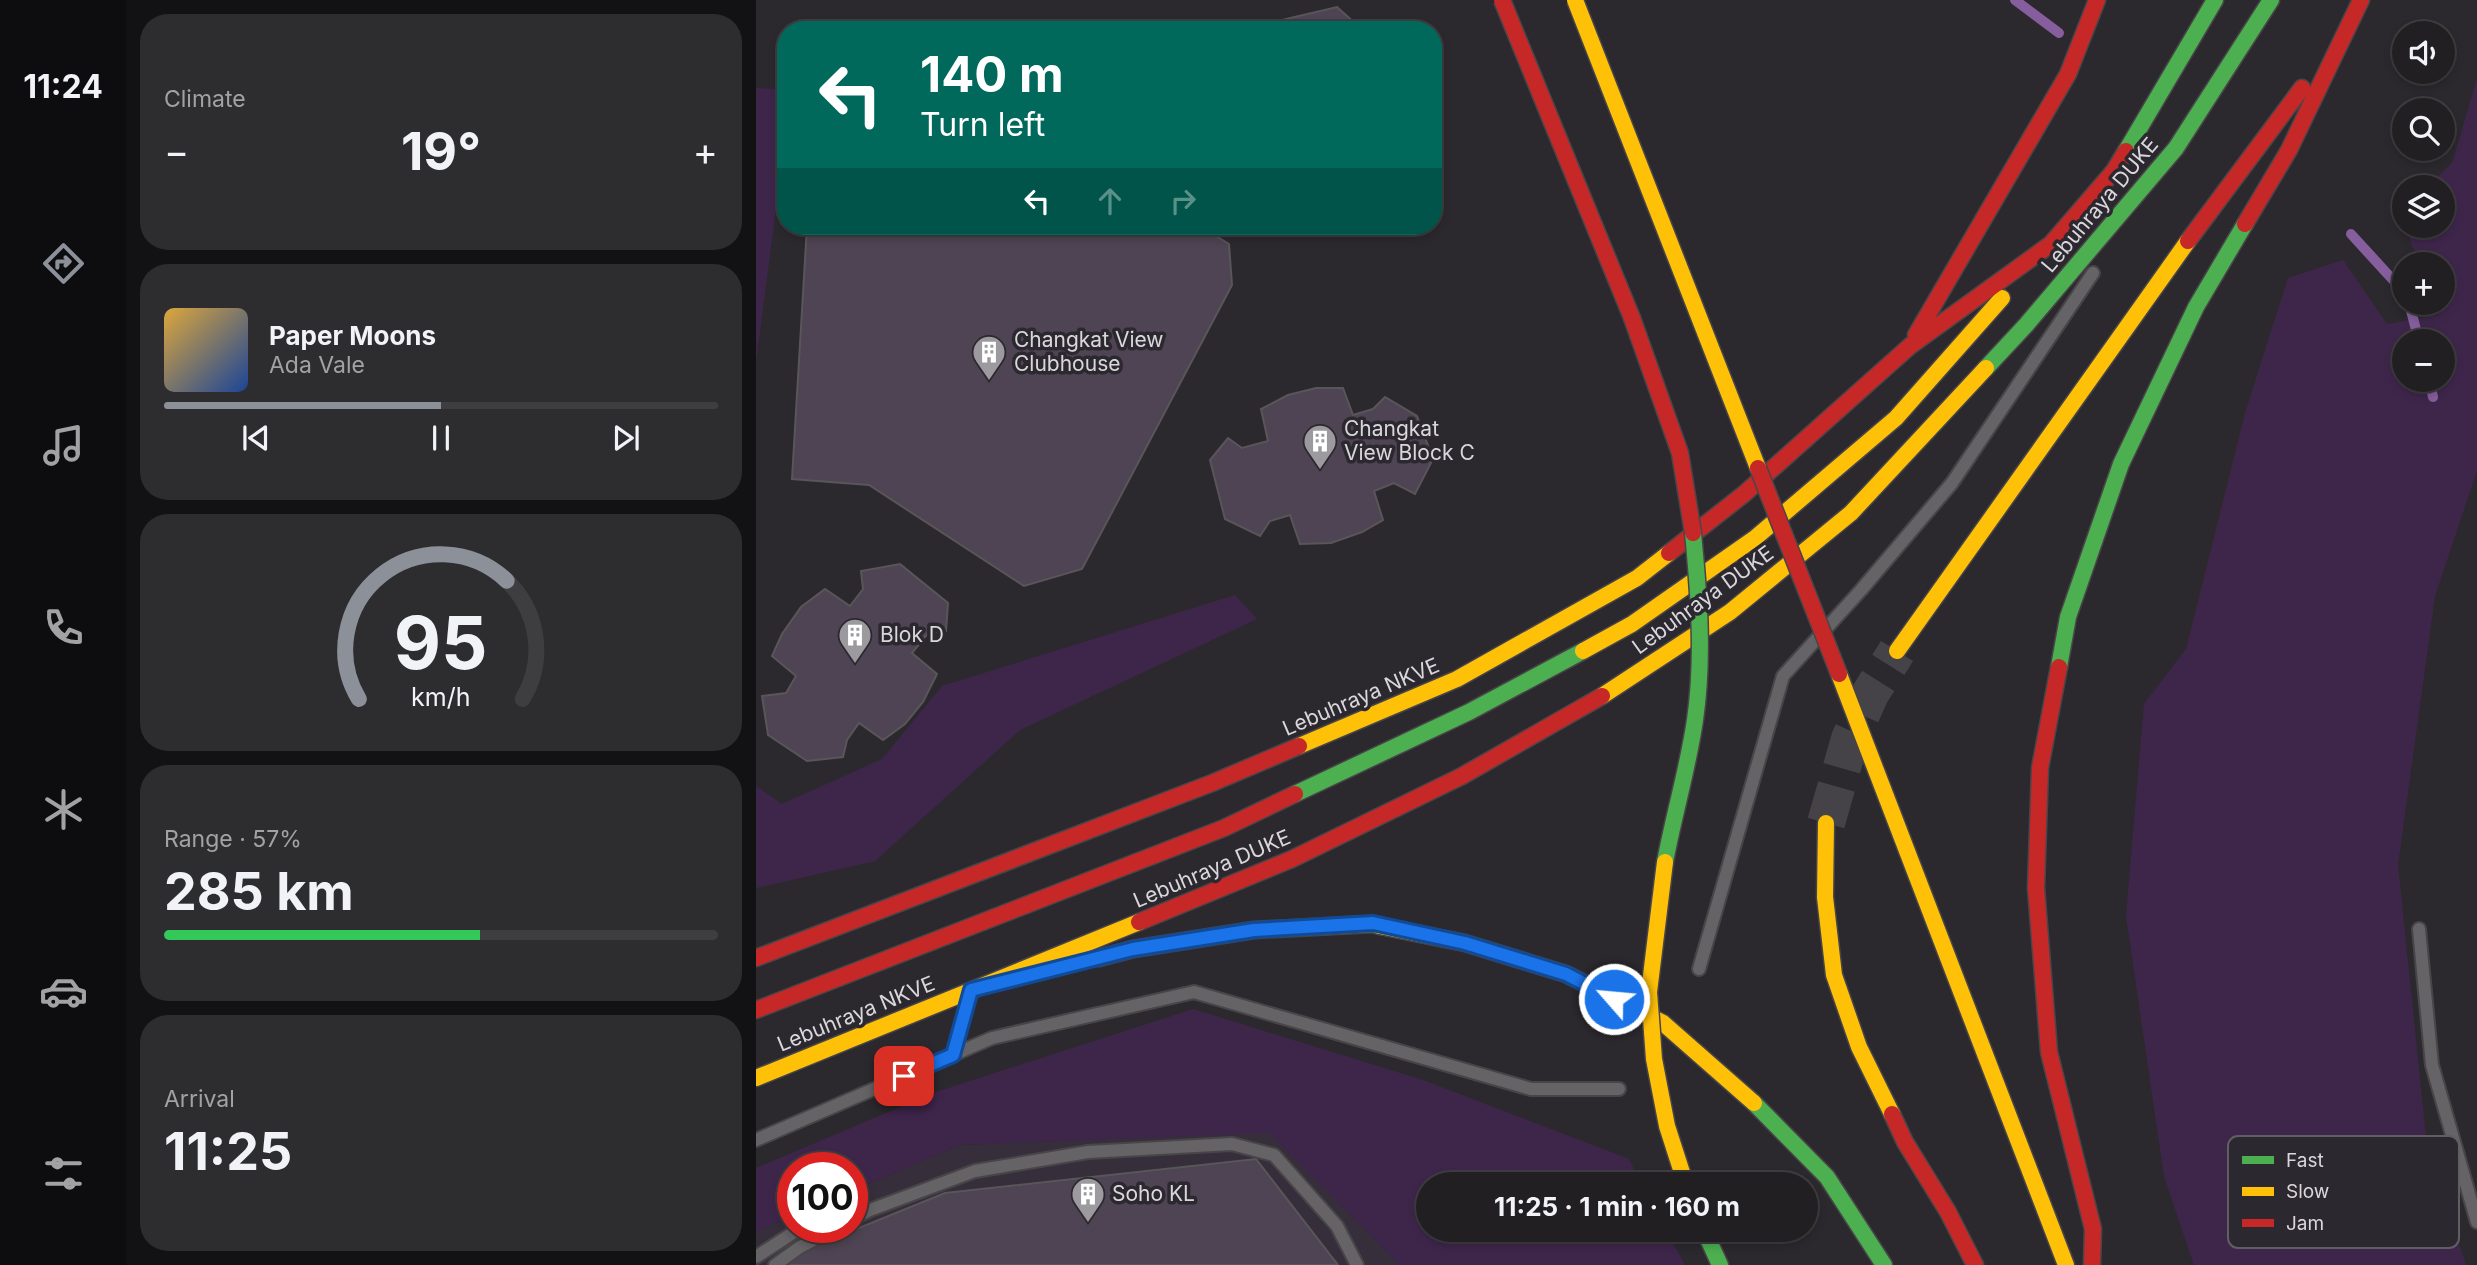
<!DOCTYPE html>
<html lang="en">
<head>
<meta charset="utf-8">
<style>
  body { margin:0; font-family:Inter,sans-serif; background:#2d2c2f; color:#f1f3f6; height:100vh; display:flex; flex-direction:column; font-size:26px; white-space:nowrap }
  * { box-sizing:border-box; margin:0 }
  p { font-size:23px; color:#a2a2a5 }
  .icon { flex:none; width:38px; height:38px; fill:none; stroke:currentColor; stroke-width:2; stroke-linecap:round; stroke-linejoin:round }
  .map { position:relative; flex:1; overflow:hidden }
  .side { display:flex; flex-direction:column; gap:14px; padding:14px; background:#121113; width:630px }
  .side>* { flex:none }
  .hud { position:absolute; left:21px; top:21px; width:665px; height:214px; border-radius:28px; box-shadow:0 4px 10px #0003,0 0 0 2px #3e3d40; background:#00695c; color:#fff; overflow:hidden }
  .buttons { position:absolute; left:1636px; top:21px; display:grid; gap:14px }
  .buttons a { display:grid; place-items:center; width:63px; height:63px; border-radius:50%; background:#211f22; box-shadow:0 4px 10px #0003,0 0 0 2px #3e3d40; font-size:35px }
  .speed { position:absolute; left:21px; top:1152px; display:flex; gap:14px; font-size:35px; font-weight:700; text-align:center }
  .speed>* { display:grid; place-content:center; width:91px; height:91px; border-radius:50%; background:#211f22; box-shadow:0 4px 10px #0003,0 0 0 2px #3e3d40; line-height:1 }
  .speed .limit { border:10px solid #d22; background:#fff; color:#111 }
  .pin { position:absolute; display:grid; place-items:center; width:60px; height:60px; color:#fff; margin:-30px; border-radius:14px; box-shadow:0 4px 10px #0006 }
  .me { position:absolute; width:77px; margin:-38px; rotate:297deg; stroke-linejoin:round; filter:drop-shadow(0 0 5px #0008) }
  .turn { display:flex; align-items:center; gap:24px; height:147px; padding:0 28px; font-size:32px }
  .turn .icon { width:91px; height:91px; stroke-width:2.5 }
  .turn b { display:block; font-size:49px; line-height:60px }
  .lanes { display:flex; align-items:center; height:66px; padding:0 28px; background:#0003; justify-content:center; gap:35px; direction:ltr }
  .lanes .off { opacity:.35 }
  .big { font-size:52px; font-weight:700; line-height:1.1 }
  .side .card { flex:1; display:flex; flex-direction:column; justify-content:center; gap:10px; min-width:0; padding:0 24px; border-radius:28px; background:#2d2c2f }
  .side .dial { align-items:center; gap:0 }
  .dial svg { height:182px; overflow:visible; fill:none; stroke:#3e3d40; stroke-width:7; stroke-linecap:round; text-anchor:middle }
  .dial text { fill:#f1f3f6; stroke:none }
  .song { display:flex; align-items:center; gap:21px }
  .cover { width:84px; height:84px; border-radius:10px; background:linear-gradient(135deg,hsl(40 70% 55%),hsl(220 70% 35%)) }
  .played { height:7px; border-radius:4px; background:linear-gradient(90deg,#8c9099 50%,#3e3d40 50%) }
  .keys { display:flex; justify-content:space-around; direction:ltr }
  .heat { display:flex; justify-content:space-between; align-items:center; font-size:38px; direction:ltr }
  .charge { height:10px; border-radius:5px; background:linear-gradient(90deg,#34c759 57%,#3e3d40 0) }
  .trip { position:absolute; left:660px; top:1172px; width:402px; height:70px; border-radius:35px; background:#211f22; box-shadow:0 4px 10px #0003,0 0 0 2px #3e3d40; font-weight:700; line-height:70px; text-align:center }
  main { display:flex; flex:1; min-height:0 }
  .tab-bar { display:flex; flex-direction:column; width:126px; justify-content:space-around; align-items:center; background:#0d0c0e; color:#a2a2a5 }
  .tab-bar .icon { width:49px; height:49px }
  .tab-bar .selected { color:#8c9099 }
  .tab-bar b { font-size:32px; color:#f1f3f6 }
  .map>svg:first-child { display:block }
</style>
</head>
<body>
<main>
<nav class="tab-bar">
<b>11:24</b>
<svg class="icon selected" aria-label="directions" viewBox="0 0 24 24"><path d="M12 3l9 9-9 9-9-9zM9 14v-3h6M13 9l2 2-2 2"/></svg>
<svg class="icon" aria-label="music" viewBox="0 0 24 24"><path d="M9 18V5l10-2v13"/><circle cx="6" cy="18" r="3"/><circle cx="16" cy="16" r="3"/></svg>
<svg class="icon" aria-label="phone" viewBox="0 0 24 24"><path d="M5 4h4l2 5-3 2q2 4 5 5l2-3 5 2v4C11 20 4 13 5 4z"/></svg>
<svg class="icon" aria-label="climate" viewBox="0 0 24 24"><path d="M12 3v18M4 7l16 10M4 17L20 7"/></svg>
<svg class="icon" aria-label="car" viewBox="0 0 24 24"><path d="M5 17H2v-5l4-1 3-4h7l3 4 3 1v5h-3M9 17h6M6 11h13"/><circle cx="7" cy="17" r="2"/><circle cx="17" cy="17" r="2"/></svg>
<svg class="icon" aria-label="filters" viewBox="0 0 24 24"><path d="M4 7h16M4 17h16"/><circle cx="9" cy="7" r="2"/><circle cx="15" cy="17" r="2"/></svg>
</nav>
<section class="side">
<div class="card"><p>Climate</p>
<div class="heat"><a>−</a><b class="big">19°</b><a>+</a></div>
</div>
<div class="card">
<div class="song"><i class="cover"></i><div><b>Paper Moons</b><p>Ada Vale</p></div></div>
<div class="played"></div>
<div class="keys"><svg class="icon" aria-label="previous" viewBox="0 0 24 24"><path d="M18 5L8 12l10 7zM5 5v14"/></svg><svg class="icon" aria-label="pause" viewBox="0 0 24 24"><path d="M8 5v14M16 5v14"/></svg><svg class="icon" aria-label="next" viewBox="0 0 24 24"><path d="M6 5l10 7-10 7zM19 5v14"/></svg></div>
</div>
<div class="card dial"><svg viewBox="0 0 100 80">
<path d="M14 69A42 42 0 1 1 86 69"/>
<path d="M14 69A42 42 0 0 1 79 17" stroke="#8c9099"/>
<text x="50" y="56" font-size="32" font-weight="700">95</text>
<text x="50" y="72" font-size="11">km/h</text>
</svg></div>
<div class="card"><p>Range · 57%</p><b class="big">285 km</b><div class="charge"></div></div>
<div class="card"><p>Arrival</p><b class="big">11:25</b></div>
</section>
<div class="map">
<svg width="1721" height="1265" viewBox="0 0 1721 1265">
  <rect width="100%" height="100%" fill="#2c292e"/>
  <path fill="#362f3b" d="M513,1132L644,1265H0V1232L37,1216V1227H96V1191L204,1145Z"/>
  <path fill="#3e264b" fill-rule="evenodd" d="M1721,79V471L1679,596L1642,865L1671,1147L1710,1265H1438L1408,1176L1370,916L1388,704L1430,649L1489,413L1532,278L1587,260L1631,324L1683,315L1678,303H1687V264H1663L1644,213L1648,209V226H1687V187H1671L1696,163ZM1648,341H1687V380H1648Z
    M0,88L30,90V132L0,362Z
    M479,595L501,619L264,730L119,861L0,888V786L26,804L126,759L186,686Z
    M437,1009L667,1080L873,1159L886,1185H672V1230H910L929,1265H644L513,1133L204,1145L96,1191V1167H37V1216L0,1232V1168L180,1092Z"/>
  <g fill="none" stroke-linecap="round" stroke-linejoin="round">
    <path stroke="#865e9e" stroke-width="10" d="M1259,0L1303,33
      M1595,234L1648,292
      M1653,303L1663,341
      M1673,380L1677,397"/>
  </g>
  <path fill="#4e4453" stroke="#59565a" stroke-width="2" d="M581,7L602,26L599,30H516L521,21Z
    M51,226H444L473,244L476,285L326,569L268,586L113,485L36,479Z
    M560,388H587L597,415L617,409L629,397L661,416L677,459L659,494L638,483L618,491L627,520L606,532L575,543L544,544L534,515L514,521L504,536L469,519L454,460L472,438L486,448L512,441L505,409L532,395Z
    M144,564L192,603L190,631L173,632L156,653L181,674L167,702L149,724L127,740L103,723L91,740L87,757L51,761L12,735L6,696L30,693L40,676L16,656L26,634L45,607L69,589L94,606L107,589L105,571Z
    M500,1159L582,1265H32L51,1249L189,1193Z"/>
  <g fill="none" stroke-linecap="round" stroke-linejoin="round">
    <path stroke="#464348" stroke-width="38" stroke-dasharray="38 19" stroke-linecap="butt" d="M1070,823L1094,739L1114,694L1141,651"/>
    <defs>
      <path id="lane" d="M1663,929L1676,1065L1721,1222
        M943,969L1027,676L1105,590L1196,483L1337,273
        M197,1055L213,997
        M0,1140L236,1038L438,992L775,1089H863
        M96,1219L114,1210L219,1171L332,1152L476,1144L518,1155L581,1226L601,1265
        M0,1257L46,1227
        M19,1265L44,1247L83,1227"/>
      <path id="fast" d="M1370,151L1459,0
        M1230,368L1270,325L1420,148L1515,0
        M1303,667L1312,617L1365,464L1440,307L1489,224
        M539,794L713,712L827,651
        M343,958L377,949L498,930L617,924L624,926
        M998,1103L1071,1177L1128,1265
        M948,1230L964,1265"/>
      <path id="slow" d="M827,651L876,624L999,538L1140,418L1246,298
        M1141,651L1432,241
        M1083,674L1310,1265
        M846,696L974,612L1095,513L1230,368
        M543,746L701,679L881,578L913,553
        M1070,823L1069,897L1078,975L1103,1047L1136,1114
        M624,926L709,943L810,974L907,1023L998,1103
        M0,1078L383,922"/>
      <path id="jam" d="M1489,224L1533,150L1605,0
        M1432,241L1546,88
        M1160,335L1312,74L1341,0
        M913,553L988,494L1154,346L1295,244L1358,171L1370,151
        M1303,667L1284,768L1280,888L1293,1052L1337,1229L1336,1265
        M383,922L536,859L706,776L846,696
        M0,958L456,783L543,746
        M0,1010L468,828L539,794
        M1136,1114L1149,1142L1192,1212L1219,1265"/>
    </defs>
    <use href="#lane" stroke="#484549" stroke-width="16"/>
    <use href="#fast" stroke="#484549" stroke-width="19"/>
    <use href="#slow" stroke="#484549" stroke-width="19"/>
    <use href="#jam" stroke="#484549" stroke-width="19"/>
    <use href="#lane" stroke="#656366" stroke-width="12"/>
    <use href="#fast" stroke="#4caf50" stroke-width="16"/>
    <use href="#slow" stroke="#ffc107" stroke-width="16"/>
    <use href="#jam" stroke="#c62828" stroke-width="16"/>
    <defs>
      <path id="fast-bridge" d="M909,862C918,814 932,768 939,720C948,658 943,595 937,533"/>
      <path id="slow-bridge" d="M819,0L1002,468
        M909,862L893,992L898,1059L911,1126L930,1185"/>
      <path id="jam-bridge" d="M746,0L876,318L924,453L937,533
        M1002,468L1083,674"/>
    </defs>
    <use href="#fast-bridge" stroke="#484549" stroke-width="19" stroke-linecap="butt"/>
    <use href="#slow-bridge" stroke="#484549" stroke-width="19" stroke-linecap="butt"/>
    <use href="#jam-bridge" stroke="#484549" stroke-width="19" stroke-linecap="butt"/>
    <use href="#fast-bridge" stroke="#4caf50" stroke-width="16"/>
    <use href="#slow-bridge" stroke="#ffc107" stroke-width="16"/>
    <use href="#jam-bridge" stroke="#c62828" stroke-width="16"/>
  </g>
  <g fill="none" stroke-linecap="round" stroke-linejoin="round">
    <defs>
      <path id="route" d="M148,1076L197,1055L215,990L377,949L498,930L617,923L709,943L810,974L858,999"/>
    </defs>
    <use href="#route" stroke="#114b97" stroke-width="18"/>
    <use href="#route" stroke="#1a73e8" stroke-width="12"/>
  </g>
  <defs>
    <symbol id="building-pin" viewBox="-11 -11 22 30"><path d="M0 17L-7.5 6A9.5 9.5 0 1 1 7.5 6Z" fill="#9d9a9f" stroke="#2c282f"/><path d="M-4-6H4V6H1V3H-1V6H-4ZM-2.5-4.3h1.7v1.8h-1.7ZM.8-4.3h1.7v1.8H.8ZM-2.5-1h1.7V.8h-1.7ZM.8-1h1.7V.8H.8Z" fill="#fff"/></symbol>
  </defs>
  <g fill-rule="evenodd">
    <use href="#building-pin" x="214" y="333" width="38" height="52"/>
    <use href="#building-pin" x="545" y="422" width="38" height="52"/>
    <use href="#building-pin" x="80" y="616" width="38" height="52"/>
    <use href="#building-pin" x="313" y="1175" width="38" height="52"/>
  </g>
  <g text-anchor="middle" stroke-width="7" stroke-linejoin="round" paint-order="stroke">
    <g font-size="21" fill="#dad7dc" stroke="#2c282f">
      <text transform="translate(1344 205) rotate(-50)" y="7">Lebuhraya DUKE</text>
      <text transform="translate(947 600) rotate(-36)" y="7">Lebuhraya DUKE</text>
      <text transform="translate(605 697) rotate(-23)" y="7">Lebuhraya NKVE</text>
      <text transform="translate(456 869) rotate(-23)" y="7">Lebuhraya DUKE</text>
      <text transform="translate(100 1014) rotate(-22)" y="7">Lebuhraya NKVE</text>
    </g>
    <g font-size="21" fill="#dad7dc" stroke="#2c282f" text-anchor="start">
      <text x="258" y="347">Changkat View<tspan x="258" dy="24">Clubhouse</tspan></text>
      <text x="588" y="436">Changkat<tspan x="588" dy="24">View Block C</tspan></text>
      <text x="124" y="642">Blok D</text>
      <text x="356" y="1201">Soho KL</text>
    </g>
  </g>
  <rect x="1472" y="1136" width="231" height="112" rx="10" fill="#2c282f" stroke="#605d63" stroke-width="2"/>
  <rect x="1486" y="1156" width="32" height="8" fill="#4caf50"/>
  <rect x="1486" y="1187" width="32" height="9" fill="#ffc107"/>
  <rect x="1486" y="1219" width="32" height="8" fill="#c62828"/>
  <g font-size="19" fill="#dad7dc">
    <text x="1530" y="1167">Fast</text>
    <text x="1530" y="1198">Slow</text>
    <text x="1530" y="1230">Jam</text>
  </g>
</svg>
<div class="buttons">
<a><svg class="icon" aria-label="sound" viewBox="0 0 24 24"><path d="M4 9h4l5-4v14l-5-4H4zM17 9q2 3 0 6"/></svg></a>
<a><svg class="icon" aria-label="search" viewBox="0 0 24 24"><circle cx="10" cy="10" r="6"/><path d="M15 15l6 6"/></svg></a>
<a><svg class="icon" aria-label="layers" viewBox="0 0 24 24"><path d="M12 4l9 5-9 5-9-5zM3 14l9 5 9-5"/></svg></a>
<a>+</a>
<a>−</a>
</div>
<div class="speed"><div class="limit">100</div></div>
<div class="pin" style="left:148px;top:1076px;background:#d93025"><svg class="icon" aria-label="arrive" viewBox="0 0 24 24"><path d="M6 21V4h12l-3 4 3 4H6"/></svg></div>
<svg class="me" style="left:858px;top:999px" viewBox="-20 -20 40 40"><circle r="17" fill="#1a73e8" stroke="#fff" stroke-width="3"/><path d="M0-11L8 9 0 5-8 9z" fill="#fff"/></svg>
<div class="trip">11:25 · 1 min · 160 m</div>
<div class="hud">
<div class="turn"><svg class="icon" aria-label="left" viewBox="0 0 24 24"><path d="M17 20v-9H6M10 6l-5 5 5 5"/></svg><div><b>140 m</b>Turn left</div></div>
<div class="lanes"><svg class="icon" aria-label="left" viewBox="0 0 24 24"><path d="M17 20v-9H6M10 6l-5 5 5 5"/></svg><svg class="icon off" aria-label="ahead" viewBox="0 0 24 24"><path d="M12 20V5M6 11l6-6 6 6"/></svg><svg class="icon off" aria-label="right" viewBox="0 0 24 24"><path d="M7 20v-9h11M14 6l5 5-5 5"/></svg></div>
</div>
</div>
</main>
</body>
</html>
